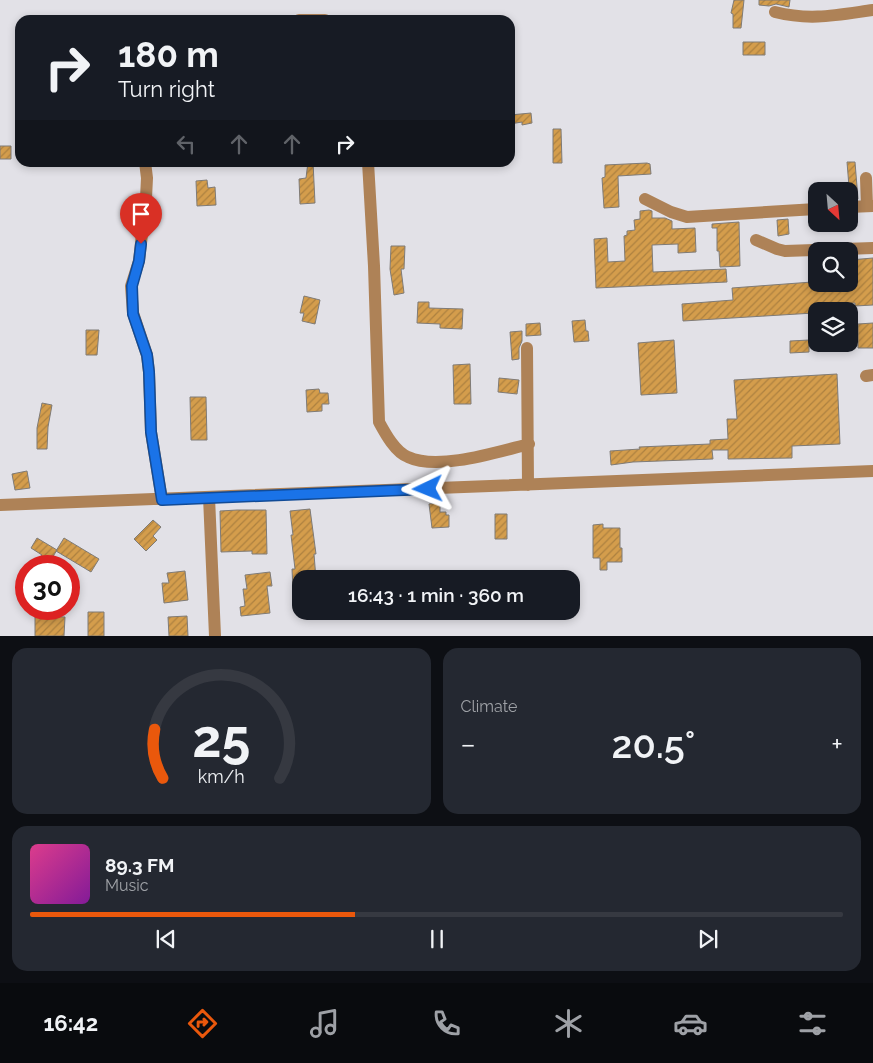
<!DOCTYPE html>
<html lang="en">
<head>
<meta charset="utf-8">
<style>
  body { margin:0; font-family:Raleway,sans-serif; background:#242831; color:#f1f3f6; height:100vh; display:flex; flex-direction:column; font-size:19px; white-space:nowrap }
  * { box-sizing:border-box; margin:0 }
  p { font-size:16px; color:#9ea1a6 }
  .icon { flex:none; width:28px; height:28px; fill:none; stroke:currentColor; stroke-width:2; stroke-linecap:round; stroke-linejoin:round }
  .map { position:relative; height:636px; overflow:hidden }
  .side { display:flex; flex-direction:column; gap:12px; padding:12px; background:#0d0f14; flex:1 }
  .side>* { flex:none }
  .banner { position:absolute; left:15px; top:15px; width:500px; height:152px; border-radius:15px; box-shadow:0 2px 8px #0003; background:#171b24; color:#f1f3f6; overflow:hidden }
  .needle { width:32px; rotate:154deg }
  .fabs { position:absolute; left:808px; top:182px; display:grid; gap:10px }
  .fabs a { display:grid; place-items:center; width:50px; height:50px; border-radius:10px; background:#171b24; box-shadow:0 2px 8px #0003; font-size:25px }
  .speed { position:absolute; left:15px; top:555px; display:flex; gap:10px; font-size:25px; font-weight:700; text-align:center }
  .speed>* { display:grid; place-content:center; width:65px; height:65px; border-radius:50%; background:#171b24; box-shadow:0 2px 8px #0003; line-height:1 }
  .speed .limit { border:8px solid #d22; background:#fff; color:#111 }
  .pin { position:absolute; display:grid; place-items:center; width:42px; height:42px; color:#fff; margin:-51px -21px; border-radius:50% 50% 50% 0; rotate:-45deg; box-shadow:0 0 5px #0007 }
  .pin .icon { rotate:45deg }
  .me { position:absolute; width:55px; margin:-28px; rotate:268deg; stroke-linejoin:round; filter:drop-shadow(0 0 4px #0008) }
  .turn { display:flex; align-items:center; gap:18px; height:105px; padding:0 20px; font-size:22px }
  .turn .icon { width:65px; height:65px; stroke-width:2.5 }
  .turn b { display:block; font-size:35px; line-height:42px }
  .lanes { display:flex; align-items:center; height:48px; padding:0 20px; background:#0003; justify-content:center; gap:25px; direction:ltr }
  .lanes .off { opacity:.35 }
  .big { font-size:38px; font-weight:600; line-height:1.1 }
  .side .card { flex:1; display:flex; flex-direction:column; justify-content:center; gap:8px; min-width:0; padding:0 18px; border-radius:15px; background:#242831 }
  .side .dial { align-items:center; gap:0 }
  .dial svg { height:130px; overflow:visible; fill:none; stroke:#363941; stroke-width:7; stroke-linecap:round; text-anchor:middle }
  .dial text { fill:#f1f3f6; stroke:none }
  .song { display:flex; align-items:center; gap:15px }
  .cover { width:60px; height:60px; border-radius:8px; background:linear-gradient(135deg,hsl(330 70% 55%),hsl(290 70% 35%)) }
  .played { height:5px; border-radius:2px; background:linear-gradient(90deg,#ea580c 40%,#363941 40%) }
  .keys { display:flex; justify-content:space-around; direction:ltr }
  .heat { display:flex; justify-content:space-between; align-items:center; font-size:28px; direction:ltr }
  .side .tiles { flex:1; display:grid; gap:12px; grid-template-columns:1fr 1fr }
  .card:last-child { grid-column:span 2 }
  .trip { position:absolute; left:292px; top:570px; width:288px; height:50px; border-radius:15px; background:#171b24; box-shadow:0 2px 8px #0003; font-weight:600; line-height:50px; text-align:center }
  .menu { display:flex; height:80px; justify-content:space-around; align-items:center; background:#090b0e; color:#9ea1a6 }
  .menu .icon { width:35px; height:35px }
  .menu .selected { color:#ea580c }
  .menu b { font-size:22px; color:#f1f3f6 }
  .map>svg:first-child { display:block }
</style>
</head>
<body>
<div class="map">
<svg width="873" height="636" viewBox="0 0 873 636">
  <defs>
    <pattern id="building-hatch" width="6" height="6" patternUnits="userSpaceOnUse" patternTransform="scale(1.25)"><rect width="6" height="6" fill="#d49d4c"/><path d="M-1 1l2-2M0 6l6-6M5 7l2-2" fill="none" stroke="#ad8140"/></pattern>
  </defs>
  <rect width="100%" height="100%" fill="#e2e1e7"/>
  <path fill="url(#building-hatch)" stroke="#7f7b77" d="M734,0H744L741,28H733V14L731,13Z
    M759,0H790L789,7L776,4L769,6L759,5Z
    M743,42H765V55H743Z
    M531,113L532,123L522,125V122L510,124V115Z
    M553,129H561L562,163H553Z
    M0,146H11V159H0Z
    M308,162H313L315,203L300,204L299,179L306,178Z
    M847,162H855L858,199H850Z
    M647,163L650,164L651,174L618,176L619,207L604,208L602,178L605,177V165Z
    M207,180L208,188L215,187L216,205L197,206L196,181Z
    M649,210L652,211V218H665L672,221V229L695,228L696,252L678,253V244L652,245L653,272L726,269L727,282L596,288L594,239L607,238L608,262L625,261L624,236L627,235V231L635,230L634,220L640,219V211Z
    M788,219L789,234L778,236L777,220Z
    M739,222L740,266L720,267L719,251H717V228H712V224Z
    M391,246H405L404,269H401L404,293L394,295L390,269Z
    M873,258V305L855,306V303L814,306V313L683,321L682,304L733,300L732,288L812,282V286L852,283L850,260Z
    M304,296L320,300L315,324L302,321L304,313H300Z
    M418,302H429V308L463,309L462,329L440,328V324L417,323Z
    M585,320L586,331H588L589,341L574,342L572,321Z
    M540,323L541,335L526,336V324Z
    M873,323V348H858V324Z
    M86,330H99L97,355H86Z
    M522,331V341L519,348V359L512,360L510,332Z
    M674,340L677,393L641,395L638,343Z
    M809,340V352L790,353V341Z
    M470,364L471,404H454L453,365Z
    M837,374L840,444L792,446V458L728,459V450H712L713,459L633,462L611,465L610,451L640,449L639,447L710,444V440L728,439L727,419H737L734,380Z
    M499,378L519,380L517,394L498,392Z
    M319,389L320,393H328L329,404H322V411L307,412L306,390Z
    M190,397H206L207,440H191Z
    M42,403L52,405L48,427L47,449H37V428Z
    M27,471L30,488L15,490L12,474Z
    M440,503V512H446V515H449V527L432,528L429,504Z
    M310,509L316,554H314L316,579H301V588L293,589L292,569H295L291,535H293L290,511Z
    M237,510H266L267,554H252V551L221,552L220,511Z
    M495,514H507V539H495Z
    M153,520L161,527L153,536L157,540L146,551L134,539Z
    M603,524V528H620V548H622V562H607V570H600V558H593V525Z
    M37,538L57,550L47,566H35L42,555L31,548Z
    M64,538L99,559L91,572L56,551Z
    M185,571L188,600L164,603L162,583H169L167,573Z
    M270,572L272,586H267L270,613L241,616L240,607L245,606L243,589H247L245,575Z
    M88,612H104V636H88Z
    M35,616L65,617L64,636H35Z
    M187,616L188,636H169L168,617Z"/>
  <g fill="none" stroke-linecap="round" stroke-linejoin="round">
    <path stroke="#ae8257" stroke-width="12" d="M775,12C810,21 837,15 873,10
      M299,20H325
      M145,162L147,178L146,198L139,261L131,286L133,313L147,355L149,372L151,432L162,500
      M368,162L374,266L379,422C385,433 395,452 408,457C438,471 497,452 529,444
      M866,178L867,206
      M645,199L671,212L687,217L816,209
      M849,207L873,206
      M756,240L777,249L785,251L873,248
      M527,348L528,485
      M866,376L873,375
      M209,497L215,636
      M0,505L873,471"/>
  </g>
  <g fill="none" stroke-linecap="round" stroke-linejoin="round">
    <defs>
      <path id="route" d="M141,244L139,261L132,286L133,314L147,355L149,372L151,432L162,500L428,489"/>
    </defs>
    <use href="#route" stroke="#114b97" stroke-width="12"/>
    <use href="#route" stroke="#1a73e8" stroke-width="9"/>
  </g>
</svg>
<div class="fabs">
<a><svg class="needle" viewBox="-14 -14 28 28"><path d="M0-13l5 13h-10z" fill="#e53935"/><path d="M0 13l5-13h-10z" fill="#9ea1a6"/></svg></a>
<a><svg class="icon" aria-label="search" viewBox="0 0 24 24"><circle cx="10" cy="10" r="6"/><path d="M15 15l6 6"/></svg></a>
<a><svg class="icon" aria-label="layers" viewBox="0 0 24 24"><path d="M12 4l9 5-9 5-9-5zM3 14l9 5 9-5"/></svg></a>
</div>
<div class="speed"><div class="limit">30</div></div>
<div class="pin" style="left:141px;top:244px;background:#d93025"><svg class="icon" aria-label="arrive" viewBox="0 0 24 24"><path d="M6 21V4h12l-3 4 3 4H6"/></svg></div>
<svg class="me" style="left:428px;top:489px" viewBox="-20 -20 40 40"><path d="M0-17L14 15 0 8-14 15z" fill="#1a73e8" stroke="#fff" stroke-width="4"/></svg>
<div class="trip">16:43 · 1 min · 360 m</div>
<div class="banner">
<div class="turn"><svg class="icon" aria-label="right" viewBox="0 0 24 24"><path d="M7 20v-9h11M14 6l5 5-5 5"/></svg><div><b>180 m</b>Turn right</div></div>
<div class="lanes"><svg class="icon off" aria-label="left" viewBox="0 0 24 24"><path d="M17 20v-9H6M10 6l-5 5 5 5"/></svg><svg class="icon off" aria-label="ahead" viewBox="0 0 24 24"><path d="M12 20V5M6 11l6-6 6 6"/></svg><svg class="icon off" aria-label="ahead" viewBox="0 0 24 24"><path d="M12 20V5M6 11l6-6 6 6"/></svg><svg class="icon" aria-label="right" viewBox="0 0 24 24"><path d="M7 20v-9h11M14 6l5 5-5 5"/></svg></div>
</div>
</div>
<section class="side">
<div class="tiles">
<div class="card dial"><svg viewBox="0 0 100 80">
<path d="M14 69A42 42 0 1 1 86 69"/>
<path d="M14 69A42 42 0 0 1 9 39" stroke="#ea580c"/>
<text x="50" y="56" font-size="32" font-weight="700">25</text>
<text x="50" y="72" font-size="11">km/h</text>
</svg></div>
<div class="card"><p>Climate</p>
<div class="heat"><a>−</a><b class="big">20.5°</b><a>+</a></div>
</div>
<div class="card">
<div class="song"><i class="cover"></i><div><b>89.3 FM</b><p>Music</p></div></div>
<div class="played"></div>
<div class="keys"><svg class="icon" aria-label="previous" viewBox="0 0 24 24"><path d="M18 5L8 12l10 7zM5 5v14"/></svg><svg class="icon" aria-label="pause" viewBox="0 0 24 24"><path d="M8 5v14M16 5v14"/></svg><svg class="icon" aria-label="next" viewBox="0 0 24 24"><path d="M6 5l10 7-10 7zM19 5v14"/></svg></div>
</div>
</div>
</section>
<nav class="menu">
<b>16:42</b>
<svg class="icon selected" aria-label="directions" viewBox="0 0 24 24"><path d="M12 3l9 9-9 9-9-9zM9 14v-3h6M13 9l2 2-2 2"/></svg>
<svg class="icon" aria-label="music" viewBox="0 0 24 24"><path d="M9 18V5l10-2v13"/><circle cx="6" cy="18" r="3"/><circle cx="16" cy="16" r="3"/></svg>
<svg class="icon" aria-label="phone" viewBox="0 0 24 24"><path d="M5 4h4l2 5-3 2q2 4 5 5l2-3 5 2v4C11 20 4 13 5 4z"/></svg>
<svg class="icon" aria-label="climate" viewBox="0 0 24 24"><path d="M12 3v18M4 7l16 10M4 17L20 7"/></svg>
<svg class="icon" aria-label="car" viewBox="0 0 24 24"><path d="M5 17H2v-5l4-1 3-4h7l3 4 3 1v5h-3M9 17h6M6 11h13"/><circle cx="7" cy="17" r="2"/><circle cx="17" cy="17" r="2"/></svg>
<svg class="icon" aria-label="filters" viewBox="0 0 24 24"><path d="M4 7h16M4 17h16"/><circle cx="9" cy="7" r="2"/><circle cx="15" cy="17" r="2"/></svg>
</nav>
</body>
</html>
